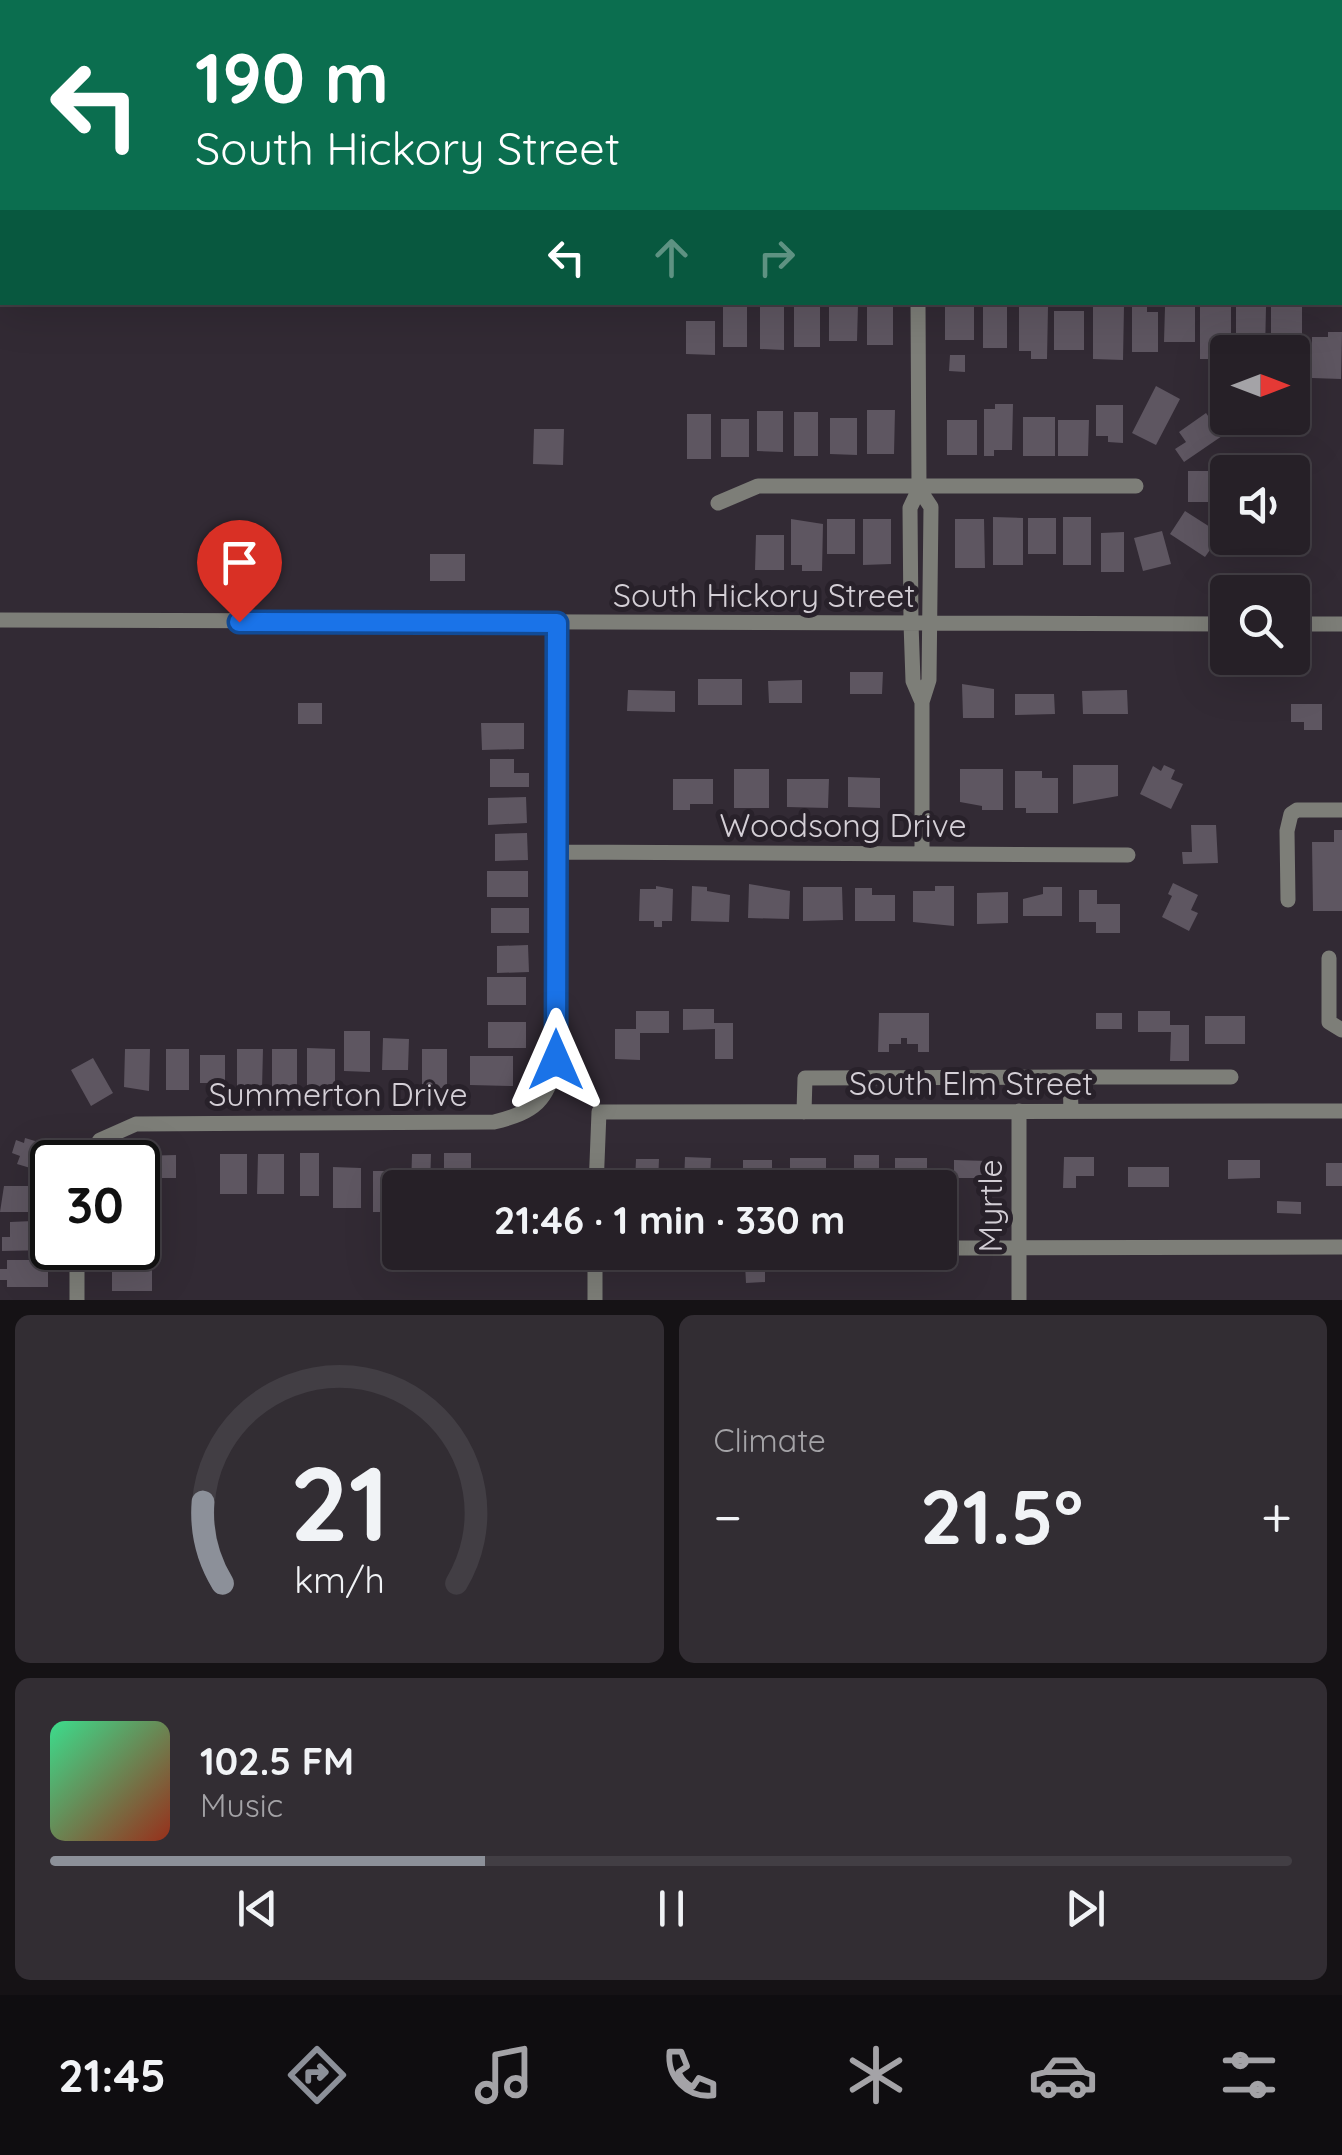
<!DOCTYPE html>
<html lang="en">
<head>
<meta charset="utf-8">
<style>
  body { margin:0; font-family:Quicksand,sans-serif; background:#322d33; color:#f1f3f6; height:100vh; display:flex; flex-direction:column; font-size:38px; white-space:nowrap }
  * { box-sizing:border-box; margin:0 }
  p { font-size:32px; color:#a4a3a7 }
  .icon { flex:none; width:55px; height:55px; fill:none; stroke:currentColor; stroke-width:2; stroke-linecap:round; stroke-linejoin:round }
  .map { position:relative; height:1300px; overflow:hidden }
  .side { display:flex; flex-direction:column; gap:15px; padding:15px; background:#151215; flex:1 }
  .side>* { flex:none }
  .banner { position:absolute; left:0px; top:0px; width:1342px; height:305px; box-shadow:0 10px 40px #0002,0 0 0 2px #423e44; background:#0b6e4f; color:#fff; overflow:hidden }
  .needle { width:65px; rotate:90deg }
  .controls { position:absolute; left:1210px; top:335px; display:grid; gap:20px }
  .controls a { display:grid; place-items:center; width:100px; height:100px; border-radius:10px; background:#262027; box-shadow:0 10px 40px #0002,0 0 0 2px #423e44; font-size:50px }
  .speed { position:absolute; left:30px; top:1140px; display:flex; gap:20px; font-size:50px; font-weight:700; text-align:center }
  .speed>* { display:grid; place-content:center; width:130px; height:130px; border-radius:50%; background:#262027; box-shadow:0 10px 40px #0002,0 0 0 2px #423e44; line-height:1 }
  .speed .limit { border:5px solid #111; border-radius:15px; background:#fff; color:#111 }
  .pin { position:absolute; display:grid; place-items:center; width:85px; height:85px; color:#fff; margin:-102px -42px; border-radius:50% 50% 50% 0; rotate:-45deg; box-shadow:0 0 10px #0007 }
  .pin .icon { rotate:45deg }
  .me { position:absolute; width:110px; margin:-55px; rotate:0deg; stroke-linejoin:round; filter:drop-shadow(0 0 8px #0008) }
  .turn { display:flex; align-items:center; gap:35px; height:210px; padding:0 30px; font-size:45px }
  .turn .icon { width:130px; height:130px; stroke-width:2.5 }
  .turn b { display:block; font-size:70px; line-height:85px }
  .lanes { display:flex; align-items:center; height:95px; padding:0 30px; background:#0003; justify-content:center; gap:50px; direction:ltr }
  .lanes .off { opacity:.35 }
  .big { font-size:75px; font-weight:700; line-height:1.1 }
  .side .tile { flex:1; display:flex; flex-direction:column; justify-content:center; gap:15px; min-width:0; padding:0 35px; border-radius:15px; background:#322d33 }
  .side .dial { align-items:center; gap:0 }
  .dial svg { height:260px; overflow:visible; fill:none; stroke:#423e44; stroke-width:7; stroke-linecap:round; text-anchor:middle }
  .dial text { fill:#f1f3f6; stroke:none }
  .song { display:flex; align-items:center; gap:30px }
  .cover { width:120px; height:120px; border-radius:15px; background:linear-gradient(135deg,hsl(150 70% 55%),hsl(10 70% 35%)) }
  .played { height:10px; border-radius:5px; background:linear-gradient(90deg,#8c9099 35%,#423e44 35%) }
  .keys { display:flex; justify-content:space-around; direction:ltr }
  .heat { display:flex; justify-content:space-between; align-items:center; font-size:55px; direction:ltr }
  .side .tiles { flex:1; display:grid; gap:15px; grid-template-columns:1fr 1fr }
  .tile:last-child { grid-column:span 2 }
  .trip { position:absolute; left:382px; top:1170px; width:575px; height:100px; border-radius:10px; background:#262027; box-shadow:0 10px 40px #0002,0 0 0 2px #423e44; font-weight:700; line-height:100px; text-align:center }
  .menu { display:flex; height:160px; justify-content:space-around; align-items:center; background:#0f0d10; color:#a4a3a7 }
  .menu .icon { width:70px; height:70px }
  .menu .current { color:#8c9099 }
  .menu b { font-size:45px; color:#f1f3f6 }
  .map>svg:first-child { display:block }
</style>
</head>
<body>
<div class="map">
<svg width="1342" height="1300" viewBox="0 0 1342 1300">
  <rect width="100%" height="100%" fill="#322a34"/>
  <path fill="#5e5661" d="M945,304H974V340H945Z
    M723,305H747V347H723Z
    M794,305H820V347H794Z
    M829,305H858L857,341H829Z
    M983,305H1007V348H983Z
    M1093,305L1124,306L1123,360L1093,359Z
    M760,306H784V350L760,349Z
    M867,306H893V345H867Z
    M1132,306H1147V312H1158V352H1132Z
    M1200,306H1231V351H1219V359H1200Z
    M1271,306H1302V342H1271Z
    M1019,307H1048L1047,359H1031V351H1019Z
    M1165,307H1195V342H1164Z
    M1236,307H1266L1265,352H1236Z
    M1054,311H1084V350H1054Z
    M686,321H715V355L686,354Z
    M1328,332H1342L1341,379L1312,378V337H1328Z
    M950,355H965V372L949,371Z
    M1156,386L1180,399L1156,445L1132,433Z
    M995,404H1013L1012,450H994V456H984V409H995Z
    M1096,405H1123V443L1108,442V436H1096Z
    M867,410H895L894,454H867Z
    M757,411H783V452L757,451Z
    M794,412H818V456H794Z
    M1206,413L1222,436L1184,462L1175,449L1186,442L1179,432Z
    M687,414H711V459H687Z
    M1023,417H1055V456H1023Z
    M830,418H857V455L830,454Z
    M721,419H749V457H721Z
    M947,420H977V455H947Z
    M1058,420H1089L1088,456H1058Z
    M534,429H564L563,465L533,464Z
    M1188,471H1228V502H1188Z
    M1185,511L1221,534L1205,557L1170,534Z
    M993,517L1023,518V565H993Z
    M1063,517H1091V565H1063Z
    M1028,518H1056V554H1028Z
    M791,519L823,524L822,571H802V565H791Z
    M827,519H855V554H827Z
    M863,519H891V564L863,565Z
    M955,519H984L985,568H955Z
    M1162,531L1171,564L1143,571L1134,538Z
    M1124,532V572H1101V533Z
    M756,535H784V570H755Z
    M430,554H465V581H430Z
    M850,672H883L882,694H850Z
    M698,679H742V705H698Z
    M802,680V703H769L768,681Z
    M962,684L994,689V718H963Z
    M628,690L675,691V712L627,711Z
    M1127,690L1128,714H1083L1082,691Z
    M1015,694H1054L1055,714L1015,715Z
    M298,703H322V724H298Z
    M1291,704H1322V730H1304V722H1291Z
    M481,723H524V749L482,750Z
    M490,759H514V773H529V787H490Z
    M1073,765H1118V796L1073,804Z
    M1164,765L1175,770L1171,779L1183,784L1171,809L1140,794L1153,766L1161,771Z
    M734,769H769V808H734Z
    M960,769H1003V810H982V806L960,802Z
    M1015,771H1042V778H1058V813H1026V808H1015Z
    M848,777L880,778V808L848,807Z
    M673,779H713V804H690V810H673Z
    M787,779H829L828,808L787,807Z
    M526,797L527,823L488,825V798Z
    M1191,825H1216L1218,863L1183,864L1182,852H1192Z
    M1334,830H1342V911H1313L1312,842H1334Z
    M527,833L528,860L495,861V834Z
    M487,871H528V897H487Z
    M1173,883L1198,895L1191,910L1198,913L1189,931L1162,917L1172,896L1168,894Z
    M749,884L790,891L789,919L748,918Z
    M656,886L673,889L672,921H662V927H654V921H639L640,889H656Z
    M692,886L707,887V891L730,895L729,922L691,921Z
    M935,886H954V926L913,922V891H935Z
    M803,887H842L843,920L803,921Z
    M1043,887H1062V916H1023V899L1043,894Z
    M855,888H872V895H895V921H855Z
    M1079,890H1097V904H1120V933H1096V922H1079Z
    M1008,892V923L977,924V893Z
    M491,908H529V933H491Z
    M528,945L529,972L497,973V946Z
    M487,977H526V1005H487Z
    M683,1009H714V1023H733V1059H715V1029L683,1030Z
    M636,1011H669V1033H640V1060L615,1059V1029H636Z
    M1138,1011H1170V1025H1189V1061H1170L1171,1032H1138Z
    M879,1013H929V1052H918V1044H907V1038H901V1044H889V1052H878Z
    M1096,1013H1122V1029H1096Z
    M1205,1016H1245V1044H1205Z
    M488,1022H526V1048H488Z
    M344,1031H370V1072L344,1071Z
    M383,1038L409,1039L408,1070H382Z
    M307,1048L335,1049V1090H307Z
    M125,1049H150L149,1091L124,1087Z
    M166,1049H189V1090H166Z
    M237,1049H263L262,1089H237Z
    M272,1049H297V1089H272Z
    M422,1049H447V1088H422Z
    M200,1055H225V1083H200Z
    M470,1056H513V1086L470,1085Z
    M93,1058L113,1093L91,1106L71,1070Z
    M25,1138L52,1146L47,1173L17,1164L20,1156L12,1153L16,1140L24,1143Z
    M300,1153H319V1196H300Z
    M444,1153H471V1188H444Z
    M220,1154H247V1194H220Z
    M258,1154H284V1194H257Z
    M412,1154H431L430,1188H411Z
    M176,1155V1178H139V1156Z
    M854,1155H879V1176H854Z
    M685,1157L711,1158L710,1179L684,1183Z
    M1064,1157H1094V1176H1076V1188H1063Z
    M790,1158H826V1178H813L812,1186H797V1178H790Z
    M895,1158H927V1177H895Z
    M636,1159H659L658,1184L635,1183Z
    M743,1160H772V1180H743Z
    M954,1160L988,1161L987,1178H954Z
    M1228,1160H1260V1178L1228,1179Z
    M1326,1163H1342V1186H1326Z
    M333,1167L361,1168V1208H333Z
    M1128,1167H1169V1187H1128Z
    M373,1171H399V1212H373Z
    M508,1171H540V1188L508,1187Z
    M4,1186H36L38,1198L47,1197V1212H0Z
    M138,1192H152V1218H138Z
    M1277,1201L1301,1202V1214L1277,1213Z
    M33,1221V1225H49V1250L2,1251V1237H10V1222Z
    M138,1228H150V1254H112V1248H138Z
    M7,1260H48V1287H7V1280H0V1269H7Z
    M765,1263V1282L746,1283L745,1264Z
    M112,1264H152V1291H112Z"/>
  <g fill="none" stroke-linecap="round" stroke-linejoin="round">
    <path stroke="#7d7e78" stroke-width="15" d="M891,0V2
      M1272,0L1273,2
      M671,2V0
      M1340,86L1342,87
      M1340,150H1342
      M1340,163H1342
      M1340,282L1342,283
      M918,302L919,489
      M919,489L931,507L929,680L922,702L913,681L911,623L910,508Z
      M718,503L758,486H1136
      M0,620L1228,624
      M1292,624H1342
      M922,702V854
      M557,852L1128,855
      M1288,900L1287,831L1291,814L1297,810H1342
      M1329,958V1022L1342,1030
      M1070,1077H1231
      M804,1112L805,1078L1070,1077L1071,1111
      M85,1162L100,1140L136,1124L494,1122C535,1112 548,1101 557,1060V623
      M596,1188L599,1112L1342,1111
      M77,1248V1300
      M940,1248L1342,1247
      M595,1252V1300
      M1019,1300V1111"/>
  </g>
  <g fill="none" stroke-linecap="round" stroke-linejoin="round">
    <defs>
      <path id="route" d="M239,622L557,623L556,1060"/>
    </defs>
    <use href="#route" stroke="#114b97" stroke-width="25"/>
    <use href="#route" stroke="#1a73e8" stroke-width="18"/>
  </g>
  <g text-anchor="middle" stroke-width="10" stroke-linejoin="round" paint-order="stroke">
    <g font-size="32" fill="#d4cfd6" stroke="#28212a">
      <text x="764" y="607">South Hickory Street</text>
      <text x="843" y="837">Woodsong Drive</text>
      <text x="971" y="1095">South Elm Street</text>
      <text x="338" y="1106">Summerton Drive</text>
      <text transform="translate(991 1206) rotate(-90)" y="11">Myrtle</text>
    </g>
  </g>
</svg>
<div class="controls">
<a><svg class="needle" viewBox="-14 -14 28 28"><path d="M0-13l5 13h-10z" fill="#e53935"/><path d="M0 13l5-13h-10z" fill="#a4a3a7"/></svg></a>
<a><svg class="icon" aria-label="sound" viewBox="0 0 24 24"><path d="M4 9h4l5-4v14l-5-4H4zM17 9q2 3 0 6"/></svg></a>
<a><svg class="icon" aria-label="search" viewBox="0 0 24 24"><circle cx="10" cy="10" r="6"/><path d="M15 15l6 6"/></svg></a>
</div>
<div class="speed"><div class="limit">30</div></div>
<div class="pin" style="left:239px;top:622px;background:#d93025"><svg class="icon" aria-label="arrive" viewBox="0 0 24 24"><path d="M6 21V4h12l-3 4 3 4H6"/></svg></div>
<svg class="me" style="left:556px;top:1060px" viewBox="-20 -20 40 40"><path d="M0-17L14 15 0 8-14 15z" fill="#1a73e8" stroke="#fff" stroke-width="4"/></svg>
<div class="trip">21:46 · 1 min · 330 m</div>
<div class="banner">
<div class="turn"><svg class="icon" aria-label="left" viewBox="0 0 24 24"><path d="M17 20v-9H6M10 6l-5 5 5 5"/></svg><div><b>190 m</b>South Hickory Street</div></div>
<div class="lanes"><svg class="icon" aria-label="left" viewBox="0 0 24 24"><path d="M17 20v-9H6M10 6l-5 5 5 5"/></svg><svg class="icon off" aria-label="ahead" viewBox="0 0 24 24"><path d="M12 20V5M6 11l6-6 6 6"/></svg><svg class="icon off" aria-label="right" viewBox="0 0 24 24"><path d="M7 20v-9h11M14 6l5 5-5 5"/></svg></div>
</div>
</div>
<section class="side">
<div class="tiles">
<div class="tile dial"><svg viewBox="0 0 100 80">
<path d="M14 69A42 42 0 1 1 86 69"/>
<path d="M14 69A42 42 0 0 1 8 44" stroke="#8c9099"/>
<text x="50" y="56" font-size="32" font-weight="700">21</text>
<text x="50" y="72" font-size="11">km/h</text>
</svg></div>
<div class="tile"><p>Climate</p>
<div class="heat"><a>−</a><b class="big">21.5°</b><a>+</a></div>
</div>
<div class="tile">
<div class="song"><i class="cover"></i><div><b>102.5 FM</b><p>Music</p></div></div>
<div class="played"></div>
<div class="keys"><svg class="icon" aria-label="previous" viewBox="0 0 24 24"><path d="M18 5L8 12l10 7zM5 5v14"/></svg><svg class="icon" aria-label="pause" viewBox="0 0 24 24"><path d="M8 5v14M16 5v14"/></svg><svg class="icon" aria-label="next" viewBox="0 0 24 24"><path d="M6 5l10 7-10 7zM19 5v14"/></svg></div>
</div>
</div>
</section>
<nav class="menu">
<b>21:45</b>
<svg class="icon current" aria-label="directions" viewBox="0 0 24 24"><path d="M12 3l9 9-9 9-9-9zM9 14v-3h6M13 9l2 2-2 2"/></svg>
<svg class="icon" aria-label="music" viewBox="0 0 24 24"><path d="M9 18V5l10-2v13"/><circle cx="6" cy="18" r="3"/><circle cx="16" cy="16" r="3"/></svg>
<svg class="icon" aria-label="phone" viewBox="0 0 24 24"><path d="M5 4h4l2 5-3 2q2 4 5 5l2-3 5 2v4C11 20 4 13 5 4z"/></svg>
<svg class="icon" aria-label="climate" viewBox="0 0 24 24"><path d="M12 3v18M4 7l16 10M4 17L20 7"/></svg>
<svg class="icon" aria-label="car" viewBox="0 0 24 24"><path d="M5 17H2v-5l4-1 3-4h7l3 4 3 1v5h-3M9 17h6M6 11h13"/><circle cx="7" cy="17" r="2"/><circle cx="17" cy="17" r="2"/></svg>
<svg class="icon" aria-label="filters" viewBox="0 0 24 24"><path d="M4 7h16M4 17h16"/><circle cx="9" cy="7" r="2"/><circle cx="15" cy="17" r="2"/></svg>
</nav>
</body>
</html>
